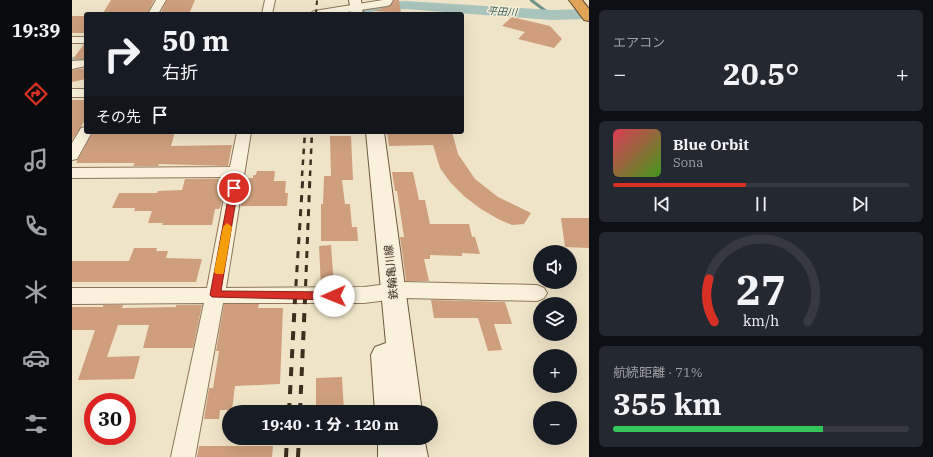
<!DOCTYPE html>
<html lang="ja">
<head>
<meta charset="utf-8">
<style>
  body { margin:0; font-family:"IBM Plex Serif","Noto Sans JP",serif; background:#242831; color:#f1f3f6; height:100vh; display:flex; flex-direction:column; font-size:15px; white-space:nowrap }
  * { box-sizing:border-box; margin:0 }
  p { font-size:13px; color:#9ea1a6 }
  .icon { flex:none; width:22px; height:22px; fill:none; stroke:currentColor; stroke-width:2; stroke-linecap:round; stroke-linejoin:round }
  .map { position:relative; flex:1; overflow:hidden }
  .drawer { display:flex; flex-direction:column; gap:10px; padding:10px; background:#0d0f14; width:344px }
  .drawer>* { flex:none }
  .top-card { position:absolute; left:12px; top:12px; width:380px; height:122px; border-radius:4px; box-shadow:0 4px 16px #0002; background:#171b24; color:#f1f3f6; overflow:hidden }
  .fabs { position:absolute; left:461px; top:245px; display:grid; gap:8px }
  .fabs a { display:grid; place-items:center; width:44px; height:44px; border-radius:50%; background:#171b24; box-shadow:0 4px 16px #0002; font-size:20px }
  .speed { position:absolute; left:12px; top:393px; display:flex; gap:8px; font-size:20px; font-weight:700; text-align:center }
  .speed>* { display:grid; place-content:center; width:52px; height:52px; border-radius:50%; background:#171b24; box-shadow:0 4px 16px #0002; line-height:1 }
  .speed .limit { border:6px solid #d22; background:#fff; color:#111 }
  .pin { position:absolute; display:grid; place-items:center; width:34px; height:34px; color:#fff; margin:-17px; border:2px solid #fff; border-radius:50%; box-shadow:0 1px 4px #0007 }
  .me { position:absolute; width:44px; margin:-22px; rotate:269deg; stroke-linejoin:round; filter:drop-shadow(0 0 3px #0008) }
  .turn { display:flex; align-items:center; gap:14px; height:84px; padding:0 12px; font-size:18px }
  .turn .icon { width:52px; height:52px; stroke-width:2.5 }
  .turn b { display:block; font-size:28px; line-height:34px }
  .then { display:flex; align-items:center; height:38px; padding:0 12px; background:#0003; gap:8px; font-size:15px }
  .big { font-size:30px; font-weight:800; line-height:1.1 }
  .drawer .widget { flex:1; display:flex; flex-direction:column; justify-content:center; gap:6px; min-width:0; padding:0 14px; border-radius:6px; background:#242831 }
  .drawer .dial { align-items:center; gap:0 }
  .dial svg { height:104px; overflow:visible; fill:none; stroke:#363941; stroke-width:7; stroke-linecap:round; text-anchor:middle }
  .dial text { fill:#f1f3f6; stroke:none }
  .song { display:flex; align-items:center; gap:12px }
  .cover { width:48px; height:48px; border-radius:6px; background:linear-gradient(135deg,hsl(350 70% 55%),hsl(100 70% 35%)) }
  .played { height:4px; border-radius:2px; background:linear-gradient(90deg,#d93025 45%,#363941 45%) }
  .keys { display:flex; justify-content:space-around; direction:ltr }
  .heat { display:flex; justify-content:space-between; align-items:center; font-size:22px; direction:ltr }
  .charge { height:6px; border-radius:3px; background:linear-gradient(90deg,#34c759 71%,#363941 0) }
  .trip { position:absolute; left:150px; top:405px; width:216px; height:40px; border-radius:20px; background:#171b24; box-shadow:0 4px 16px #0002; font-weight:800; line-height:40px; text-align:center }
  main { display:flex; flex:1; min-height:0 }
  .menu { display:flex; flex-direction:column; width:72px; justify-content:space-around; align-items:center; background:#090b0e; color:#9ea1a6 }
  .menu .icon { width:28px; height:28px }
  .menu .selected { color:#d93025 }
  .menu b { font-size:18px; color:#f1f3f6 }
  .map>svg:first-child { display:block }
</style>
</head>
<body>
<main>
<nav class="menu">
<b>19:39</b>
<svg class="icon selected" aria-label="directions" viewBox="0 0 24 24"><path d="M12 3l9 9-9 9-9-9zM9 14v-3h6M13 9l2 2-2 2"/></svg>
<svg class="icon" aria-label="music" viewBox="0 0 24 24"><path d="M9 18V5l10-2v13"/><circle cx="6" cy="18" r="3"/><circle cx="16" cy="16" r="3"/></svg>
<svg class="icon" aria-label="phone" viewBox="0 0 24 24"><path d="M5 4h4l2 5-3 2q2 4 5 5l2-3 5 2v4C11 20 4 13 5 4z"/></svg>
<svg class="icon" aria-label="climate" viewBox="0 0 24 24"><path d="M12 3v18M4 7l16 10M4 17L20 7"/></svg>
<svg class="icon" aria-label="car" viewBox="0 0 24 24"><path d="M5 17H2v-5l4-1 3-4h7l3 4 3 1v5h-3M9 17h6M6 11h13"/><circle cx="7" cy="17" r="2"/><circle cx="17" cy="17" r="2"/></svg>
<svg class="icon" aria-label="filters" viewBox="0 0 24 24"><path d="M4 7h16M4 17h16"/><circle cx="9" cy="7" r="2"/><circle cx="15" cy="17" r="2"/></svg>
</nav>
<div class="map">
<svg width="517" height="457" viewBox="0 0 517 457">
  <rect width="100%" height="100%" fill="#f0e4c8"/>
  <g fill="none" stroke-linecap="round" stroke-linejoin="round">
    <path stroke="#6f938a" stroke-width="3" d="M459,0L479,15"/>
    <path fill="#a9c4bc" fill-rule="evenodd" d="M334,1L479,10L517,9V19L479,20L334,9L303,11L292,14H263L266,11L303,3Z
      M14,55V65L0,67V57Z"/>
  </g>
  <path fill="#cf9f7d" d="M39,0H82L75,14L31,13Z
    M95,0H123L117,14H88Z
    M322,0H327L329,13L301,11L318,6Z
    M0,16H14V33H0Z
    M440,17L478,26L490,39L482,48L446,39L453,32L430,26Z
    M12,44H14V59H1Z
    M14,68V79L0,82V70Z
    M0,100H14V119L0,140Z
    M21,132H103L99,146L160,145L156,166L87,164L86,166H61L63,163H4Z
    M315,132H380L386,154L403,179L426,197L459,213L452,224L440,225L426,219L409,209L393,197L378,182L368,168L361,145L317,146Z
    M258,136H279L281,180H270L273,204H278L280,227H285L286,241H249V204H251L252,176H259Z
    M185,171H203L202,181H214L213,193H216L215,206H169L173,178H181V175H184Z
    M320,172H341L347,200H353L358,224H397L400,237H403L408,254L390,253V256L358,255V259H352L357,281H334L328,237H332L325,191H323Z
    M113,179H154L149,206L147,209H143L140,225H90L91,223H76L80,211H62L63,208H40L47,193H85L86,191L110,190Z
    M489,218H517V248L493,247Z
    M259,245L262,286H249L247,246Z
    M62,248H85L84,251H96L94,258L130,259L124,282H0V261H57Z
    M359,300L433,302L440,324H422L430,350L416,351L406,318H362Z
    M152,304H187L186,308H211L208,384L163,386L160,410H148L147,419H132L137,388H141L147,351H144Z
    M31,305H51L50,308L104,307V305H130L121,348H71L77,325H46L35,357L68,356L62,379L6,380L23,330H0V307H31Z
    M270,377L272,412H244V378Z
    M127,446H201L200,457H125Z"/>
  <g fill="none" stroke-linecap="round" stroke-linejoin="round">
    <defs>
      <path id="street" d="M84,0H94L86,14H76Z
        M193,0H203L200,14H190Z
        M311,0H321L318,5L315,6L262,14H237L242,11Z
        M0,37H14V43H0Z
        M14,60V66L0,69V61Z
        M0,89H14V97H0Z
        M14,127V132H20L5,159L0,160V143L9,128Z
        M165,132H179L154,288L292,287L332,282L465,285L472,288L475,293L472,298L465,301L332,298L292,303H151L123,457H99L132,303L0,304V288H135L156,177L0,178V168L158,167Z"/>
      <path id="secondary" d="M277,0H289L291,14H279Z
        M294,132H312L350,412H303L299,355L303,347L314,343Z
        M306,438H352L356,457H306Z"/>
      <path id="highway" d="M497,0H510L517,9V21L512,20Z"/>
    </defs>
    <use href="#street" stroke="#8d765c" stroke-width="2"/>
    <use href="#secondary" stroke="#6f573f" stroke-width="2"/>
    <use href="#highway" stroke="#5b4430" stroke-width="2"/>
    <use href="#street" fill="#faf1dc" fill-rule="evenodd"/>
    <use href="#secondary" fill="#faf1dc" fill-rule="evenodd"/>
    <use href="#highway" fill="#e0a458" fill-rule="evenodd"/>
    <path stroke="#3d2e20" stroke-width="2" stroke-dasharray="4.5 4.5" stroke-linecap="butt" d="M244,14L245,0"/>
    <path stroke="#3d2e20" stroke-width="2.5" stroke-dasharray="5.5 5.5" stroke-linecap="butt" d="M230,176L233,132
      M238,176L240,132"/>
    <path stroke="#3d2e20" stroke-width="3" stroke-dasharray="7 7" stroke-linecap="butt" d="M223,300L231,175
      M233,300L238,175"/>
    <path stroke="#3d2e20" stroke-width="4" stroke-dasharray="9 9" stroke-linecap="butt" d="M217,412L223,299
      M228,412L233,299
      M214,457L215,438
      M226,457L227,438"/>
  </g>
  <path fill="#d93025" stroke="#8d1f18" d="M162,185L166,188L149,291L262,292L266,293L268,296L266,298L262,300L140,297L138,295L158,188Z"/>
  <path fill="#f59e0b" d="M155,223L160,227L152,272L151,274H144L142,272L151,227Z"/>
  <g text-anchor="middle" stroke-width="3" stroke-linejoin="round" paint-order="stroke">
    <g font-size="10" font-style="italic" fill="#2f5d5a" stroke="#f7eed8">
      <text transform="translate(430 11) rotate(4)" y="4">平田川</text>
    </g>
    <g font-size="11" fill="#3d2e20" stroke="#f7eed8">
      <text transform="translate(319 272) rotate(-96)" y="4">鉄輪亀川線</text>
    </g>
  </g>
</svg>
<div class="fabs">
<a><svg class="icon" aria-label="sound" viewBox="0 0 24 24"><path d="M4 9h4l5-4v14l-5-4H4zM17 9q2 3 0 6"/></svg></a>
<a><svg class="icon" aria-label="layers" viewBox="0 0 24 24"><path d="M12 4l9 5-9 5-9-5zM3 14l9 5 9-5"/></svg></a>
<a>+</a>
<a>−</a>
</div>
<div class="speed"><div class="limit">30</div></div>
<div class="pin" style="left:162px;top:188px;background:#d93025"><svg class="icon" aria-label="arrive" viewBox="0 0 24 24"><path d="M6 21V4h12l-3 4 3 4H6"/></svg></div>
<svg class="me" style="left:262px;top:296px" viewBox="-20 -20 40 40"><circle r="19" fill="#fff"/><path d="M0-13L10 11 0 6-10 11z" fill="#d93025"/></svg>
<div class="trip">19:40 · 1 分 · 120 m</div>
<div class="top-card">
<div class="turn"><svg class="icon" aria-label="right" viewBox="0 0 24 24"><path d="M7 20v-9h11M14 6l5 5-5 5"/></svg><div><b>50 m</b>右折</div></div>
<div class="then">その先<svg class="icon" aria-label="arrive" viewBox="0 0 24 24"><path d="M6 21V4h12l-3 4 3 4H6"/></svg></div>
</div>
</div>
<section class="drawer">
<div class="widget"><p>エアコン</p>
<div class="heat"><a>−</a><b class="big">20.5°</b><a>+</a></div>
</div>
<div class="widget">
<div class="song"><i class="cover"></i><div><b>Blue Orbit</b><p>Sona</p></div></div>
<div class="played"></div>
<div class="keys"><svg class="icon" aria-label="previous" viewBox="0 0 24 24"><path d="M18 5L8 12l10 7zM5 5v14"/></svg><svg class="icon" aria-label="pause" viewBox="0 0 24 24"><path d="M8 5v14M16 5v14"/></svg><svg class="icon" aria-label="next" viewBox="0 0 24 24"><path d="M6 5l10 7-10 7zM19 5v14"/></svg></div>
</div>
<div class="widget dial"><svg viewBox="0 0 100 80">
<path d="M14 69A42 42 0 1 1 86 69"/>
<path d="M14 69A42 42 0 0 1 10 36" stroke="#d93025"/>
<text x="50" y="56" font-size="32" font-weight="700">27</text>
<text x="50" y="72" font-size="11">km/h</text>
</svg></div>
<div class="widget"><p>航続距離 · 71%</p><b class="big">355 km</b><div class="charge"></div></div>
</section>
</main>
</body>
</html>
